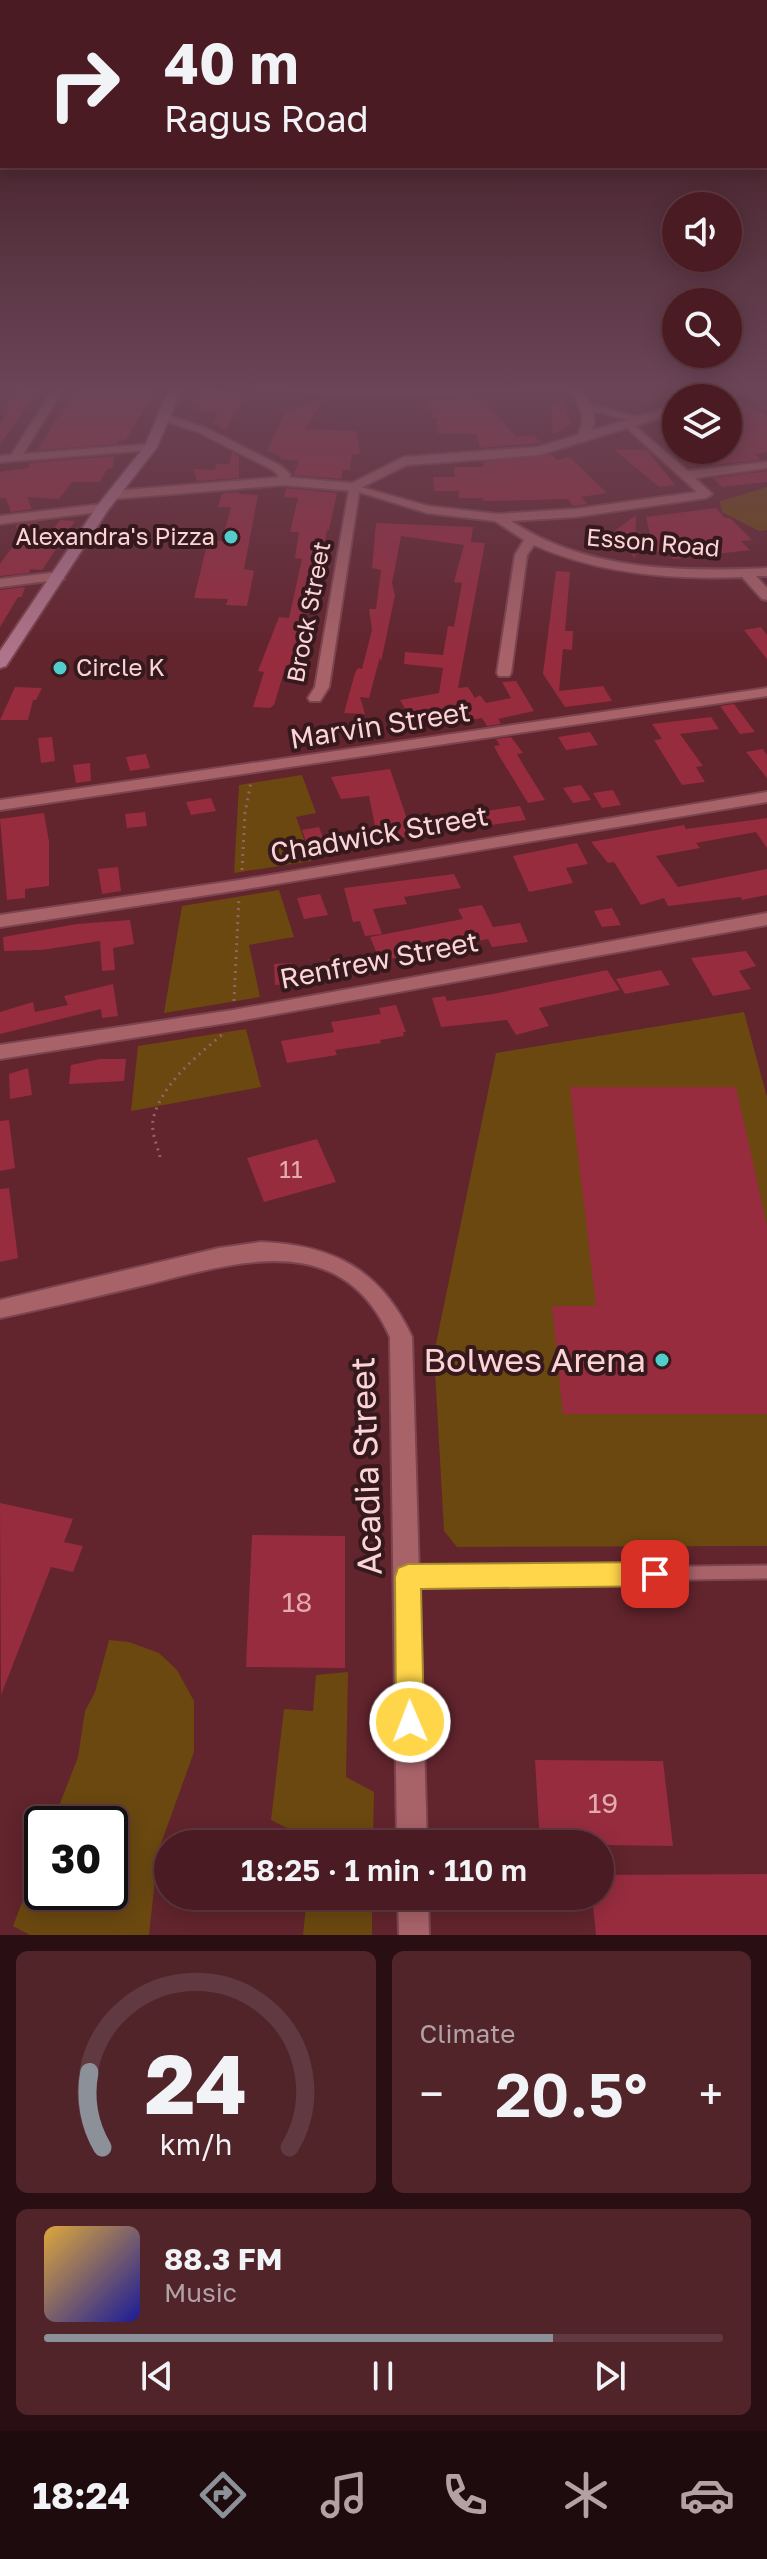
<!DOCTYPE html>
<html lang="en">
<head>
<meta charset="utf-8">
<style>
  body { margin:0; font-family:"Golos Text",sans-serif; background:#51242a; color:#f1f3f6; height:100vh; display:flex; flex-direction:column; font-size:30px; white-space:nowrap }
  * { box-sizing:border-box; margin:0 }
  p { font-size:26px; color:#b2a1a5 }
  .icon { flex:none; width:44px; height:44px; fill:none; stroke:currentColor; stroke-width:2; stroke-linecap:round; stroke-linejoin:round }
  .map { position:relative; height:1935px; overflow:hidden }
  .panel { display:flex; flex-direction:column; gap:16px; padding:16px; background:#290f13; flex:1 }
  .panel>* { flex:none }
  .guide { position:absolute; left:0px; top:0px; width:768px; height:168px; box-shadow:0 4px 20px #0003,0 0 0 2px #613940; background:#4a1b22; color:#f1f3f6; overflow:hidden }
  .fabs { position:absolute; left:662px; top:192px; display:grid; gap:16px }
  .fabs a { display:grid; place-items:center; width:80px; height:80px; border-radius:50%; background:#4a1b22; box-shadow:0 4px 20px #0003,0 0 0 2px #613940; font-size:40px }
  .speed { position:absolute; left:24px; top:1806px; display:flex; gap:16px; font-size:40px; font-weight:700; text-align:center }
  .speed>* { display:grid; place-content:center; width:104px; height:104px; border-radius:50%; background:#4a1b22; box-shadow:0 4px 20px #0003,0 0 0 2px #613940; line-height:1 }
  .speed .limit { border:4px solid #111; border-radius:12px; background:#fff; color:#111 }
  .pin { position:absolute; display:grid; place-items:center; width:68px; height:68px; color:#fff; margin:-34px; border-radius:16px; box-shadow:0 4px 12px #0006 }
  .me { position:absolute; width:88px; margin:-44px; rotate:359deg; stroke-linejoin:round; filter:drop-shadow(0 0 6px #0008) }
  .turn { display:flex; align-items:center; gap:28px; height:168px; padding:0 32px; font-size:36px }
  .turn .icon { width:104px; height:104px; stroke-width:2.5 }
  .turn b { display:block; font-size:56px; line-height:68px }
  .big { font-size:60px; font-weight:600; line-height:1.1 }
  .panel .widget { flex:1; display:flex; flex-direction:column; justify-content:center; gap:12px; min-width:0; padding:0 28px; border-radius:12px; background:#51242a }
  .panel .dial { align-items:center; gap:0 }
  .dial svg { height:208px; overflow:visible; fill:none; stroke:#613940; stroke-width:7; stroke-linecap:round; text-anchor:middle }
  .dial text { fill:#f1f3f6; stroke:none }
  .song { display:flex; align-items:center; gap:24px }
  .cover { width:96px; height:96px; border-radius:12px; background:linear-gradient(135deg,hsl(40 70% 55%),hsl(240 70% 35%)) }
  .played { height:8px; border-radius:4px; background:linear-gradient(90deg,#8c9099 75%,#613940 75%) }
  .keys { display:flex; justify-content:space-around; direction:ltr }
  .heat { display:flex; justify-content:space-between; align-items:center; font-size:44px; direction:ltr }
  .panel .tiles { flex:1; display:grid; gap:16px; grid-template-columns:1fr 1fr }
  .widget:last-child { grid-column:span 2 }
  .trip { position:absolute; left:154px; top:1830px; width:460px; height:80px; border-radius:40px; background:#4a1b22; box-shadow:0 4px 20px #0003,0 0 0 2px #613940; font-weight:600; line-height:80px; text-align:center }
  .menu { display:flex; height:128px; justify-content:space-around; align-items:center; background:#1e0b0e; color:#b2a1a5 }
  .menu .icon { width:56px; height:56px }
  .menu .on { color:#8c9099 }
  .menu b { font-size:36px; color:#f1f3f6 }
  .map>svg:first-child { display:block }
</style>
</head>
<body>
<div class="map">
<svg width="767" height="1935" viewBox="0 0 767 1935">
  <rect width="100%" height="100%" fill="#62242d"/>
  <path fill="#6a4810" d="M767,487V530L759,531L722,512L720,501Z
    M302,775L316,813L296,817L312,861L234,873L239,785Z
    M279,890L294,937L249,945L260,997L164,1013L182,906Z
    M744,1012L767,1097V1546L457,1547L444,1531L434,1353L496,1053Z
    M246,1029L261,1087L131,1111L138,1046Z
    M109,1640L129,1642L159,1653L177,1670L194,1701V1752L158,1852L149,1935H30L13,1926L42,1850V1892H110V1824H52L78,1757L85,1711L95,1692Z
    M348,1672L346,1777L374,1792L373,1844H313V1841L271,1820L284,1709L313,1711L316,1675Z
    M307,1896H372V1935H303Z"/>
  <path fill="#972c3f" d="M21,385H43L0,444V424L6,414H1Z
    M157,385L126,440L118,441L117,444L37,450L77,386Z
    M199,388L245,393L226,430L212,423L218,413L197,412L202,403L191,402Z
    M479,395L517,437L534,435L541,443L480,448L476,434L437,433V418H432L433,409H427L422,396Z
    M324,399L305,429L356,431L360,454H352L350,470H343L341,479L293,475L299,461L280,459L281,457L267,450L285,413Z
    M739,402L767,416V452L755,454L761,460L701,466L684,450H728V406Z
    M551,403H564L571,424L553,434Z
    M615,450H647L675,485L659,487Z
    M232,452L239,456V478L197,481L193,469L215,470L216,464H229Z
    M552,454L557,460L570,457L607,493L581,497L588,504L573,506L568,499L484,501L483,498H459V491H434L433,477H455L454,467H483L484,462Z
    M114,456L113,467L107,469L100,482H72L59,499L27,497L32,509L11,512L6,498H0V472L28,468L30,463Z
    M767,471V482L722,487L713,478Z
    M286,488L337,493L329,530H327L325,541H321L309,610L305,613L291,665H286L274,705L270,708L253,707L264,672L258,671L279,617L289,618L302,559L295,558L299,532H290L298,498L284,497Z
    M239,492V494L258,495L244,569L254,571L247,606L226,605L228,599L194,598L208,541H222L231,507H218L222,493Z
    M716,508L725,518H730L752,540L741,541L750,550L673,559L667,551L654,552L646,517Z
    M636,515L635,559L616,530Z
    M60,520L75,521L42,570L30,569L29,573L0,576V564L21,535L15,525L37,522L45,542Z
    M376,523L473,527L471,542L485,543L458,688L468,687L475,698L480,695L486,703L511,698L502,682L516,681L534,711L498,719L501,724L487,726L482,718L464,721L460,714L428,720L431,724L416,727L400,700L439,693L443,668L404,664L405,652L443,655L448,626L454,627L462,583L454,582L464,545L401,536L392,583L395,595L381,662L380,657L369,698L360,697L365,714L344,713L355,673L358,668L362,669L372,630L369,609H376L381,570L372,568Z
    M556,571L570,572L565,631H573L572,650L563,649L559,691L603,686L612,701L565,707L543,674Z
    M25,587L22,597H18L0,627V590Z
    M761,627L767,635V659L744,630Z
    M15,687L42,688L36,700H33L28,720H0Z
    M734,704L755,732L740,734L720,706Z
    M711,717L719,729L680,734L703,766L696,767L705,782L682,785L654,740L662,739L652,724Z
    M590,732L598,745L566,750L558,737Z
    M52,737L55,761L41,763L38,738Z
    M511,737L523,753L517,754L522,763L545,800L528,803L498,754L494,746L500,745L496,739Z
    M763,749L767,755V778L746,752Z
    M146,754L150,768L130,771L126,757Z
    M90,763L91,781L76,783L73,765Z
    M390,769L408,822L520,806L526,820L378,841L369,796L341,799L331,777Z
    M581,785L591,800L573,803L563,788Z
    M613,790L621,805L602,808L593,793Z
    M211,798L216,811L191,815L186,802Z
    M145,812L147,826L127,828L125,814Z
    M44,813L49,842V886L25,889V898L7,900L0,819Z
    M767,818V848L756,832L696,843L700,848L656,856L678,887L767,869V895L742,900L741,897L668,906L664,898L641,905L614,862L608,863L591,842L684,825L686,829Z
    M319,827L327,848L309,850L302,830Z
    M577,843L588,864L566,868L573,883L529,892L513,856Z
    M118,867L121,891L102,894L98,869Z
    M454,874L461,888L404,897L407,904L373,909L382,934L365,936L360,921L353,922L344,888Z
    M320,894L328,915L304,919L297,898Z
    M482,905L493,927L520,923L528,942L492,947L488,939L380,961L370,937L463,919L458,909Z
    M612,908L621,925L602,927L594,911Z
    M130,920L134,944L113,948L115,970L102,971L100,941L42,950L4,951L3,937L77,924Z
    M746,951L756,966L739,971L751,989L713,996L691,958Z
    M344,958L350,975L331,977L328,959Z
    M292,963L293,984L275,985L274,964Z
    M607,970L620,990L539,1008L549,1026L516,1035L507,1020L441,1027L432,998L445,996L447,1001L493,994Z
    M661,970L670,985L625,994L616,979Z
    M113,984L118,1016L102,1018L101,1009L0,1034V1012L33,1002L35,1012L68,1005L64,996Z
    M396,1005L406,1032H403L404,1036L380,1040L381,1043L335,1050L337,1055L287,1063L281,1041L334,1032L331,1022L381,1014L379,1008Z
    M100,1059H126L124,1081L69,1084L71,1065Z
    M28,1068L32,1095L10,1099L9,1074Z
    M570,1087H736L767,1225V1414H563L552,1306H596Z
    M9,1120L15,1168L0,1171V1121Z
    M317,1139L336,1182L264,1202L247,1158Z
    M9,1188L18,1258L0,1262V1189Z
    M0,1503L73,1519L64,1542L83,1546L73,1572L51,1567L1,1695Z
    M252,1535L345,1536V1668L246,1667Z
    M535,1760L663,1761L673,1846L540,1844Z
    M767,1874V1935H596L592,1896H600V1875Z"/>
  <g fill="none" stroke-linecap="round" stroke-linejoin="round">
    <defs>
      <path id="service" d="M408,1577L767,1572"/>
      <path id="minor" d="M56,385H66L23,454L151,444L157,447L151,450L0,462V456L11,455Z
        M222,385L357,389L577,385L590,404L648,420L642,423L593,411L594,424L586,441L582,442L576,439C587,420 582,407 570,390L357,395L227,388Z
        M707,385H719L731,394L722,396Z
        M164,414L206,428L281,466L290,474L289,481L279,484L278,475L273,470L198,432L160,419V415Z
        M629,421L688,471L767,462V468L695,478L712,494L706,498L575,517L511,521C587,571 679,572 767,568V576H756L767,588V600L762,599L742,577C672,580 599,574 534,545L527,555L511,673L509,676H499L497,673L515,555L524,540L495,521L427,513L359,492L329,687L320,701H310L308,698L315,687L350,484L428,506L498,514L575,509L697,492L625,426V422Z
        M103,504L109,508L107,511L0,524V516Z
        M59,572L64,573V579L0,587V579Z
        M767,688V696L0,810V800Z
        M767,792V802L240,890L0,927V915L240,880Z
        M767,913V925L233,1022L0,1059V1045L233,1010Z
        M261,1242C334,1245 381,1270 412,1337L427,1844H397L390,1337C341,1228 238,1262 149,1284C99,1296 50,1307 0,1318V1300L219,1248Z
        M398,1896H428L429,1935H399Z"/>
      <path id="tertiary" d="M742,385H761L725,398H707Z
        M676,405V413L539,455L407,465L354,491L283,485L113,499L106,495L113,491L283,477L352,483L404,457L538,447Z"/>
      <path id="secondary" d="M171,385H183L157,447L108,510L6,666L0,668V651L98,505L145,446Z"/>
    </defs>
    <use href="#service" stroke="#7b444f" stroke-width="17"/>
    <use href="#minor" stroke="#7b444f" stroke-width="4"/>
    <use href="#tertiary" stroke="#7b444f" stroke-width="4"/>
    <use href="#secondary" stroke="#7b444f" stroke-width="4"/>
    <path stroke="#986168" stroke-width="3" stroke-dasharray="2 5" stroke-linecap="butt" d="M242,870L245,813L251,782
      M234,1001L239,897
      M160,1157C157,1145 151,1132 153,1120C160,1085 198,1055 224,1033"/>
    <use href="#service" stroke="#a86369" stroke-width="13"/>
    <use href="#minor" fill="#a86369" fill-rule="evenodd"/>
    <use href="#tertiary" fill="#a86369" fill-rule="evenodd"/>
    <use href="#secondary" fill="#b0748a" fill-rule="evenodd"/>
  </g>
  <linearGradient id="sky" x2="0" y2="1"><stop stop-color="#361419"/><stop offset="0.59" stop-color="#6b4557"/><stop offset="1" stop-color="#6b4557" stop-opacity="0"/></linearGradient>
  <rect width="767" height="656" fill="url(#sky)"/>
  <path fill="#ffd54a" stroke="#a68a30" stroke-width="2" d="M655,1562L664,1565L668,1574L664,1583L655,1586L421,1589L424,1722L420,1732L410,1736L400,1732L396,1722L395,1577L398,1568L408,1564Z"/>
  <g fill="#52cdcc" stroke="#35191c" stroke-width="3">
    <circle cx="231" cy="537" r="8"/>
    <circle cx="60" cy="668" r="8"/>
    <circle cx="662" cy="1360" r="8"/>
  </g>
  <g text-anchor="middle" stroke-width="8" stroke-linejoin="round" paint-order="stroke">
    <g font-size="24" fill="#fcd4d6" stroke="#35191c" text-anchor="end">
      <text x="215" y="545">Alexandra's Pizza</text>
      <text x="76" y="676" text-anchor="start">Circle K</text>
    </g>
    <g font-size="24" fill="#fcd4d6" stroke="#35191c">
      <text transform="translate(653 543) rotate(5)" y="8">Esson Road</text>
      <text transform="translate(309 612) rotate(-79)" y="8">Brock Street</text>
    </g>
    <g font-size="24" fill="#e3aab0">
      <text x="291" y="1178">11</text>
    </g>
    <g font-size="28" fill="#fcd4d6" stroke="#35191c">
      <text transform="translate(380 725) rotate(-9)" y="10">Marvin Street</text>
      <text transform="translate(379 834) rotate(-10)" y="10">Chadwick Street</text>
      <text transform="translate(379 960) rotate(-11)" y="10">Renfrew Street</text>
    </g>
    <g font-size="28" fill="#e3aab0">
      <text x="297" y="1612">18</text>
      <text x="603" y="1813">19</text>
    </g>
    <g font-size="34" fill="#fcd4d6" stroke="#35191c" text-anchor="end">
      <text x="646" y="1372">Bolwes Arena</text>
    </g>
    <g font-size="34" fill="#fcd4d6" stroke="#35191c">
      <text transform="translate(366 1466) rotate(-92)" y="12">Acadia Street</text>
    </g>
  </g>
</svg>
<div class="fabs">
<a><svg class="icon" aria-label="sound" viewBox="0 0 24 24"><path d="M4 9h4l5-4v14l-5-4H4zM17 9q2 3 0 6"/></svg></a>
<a><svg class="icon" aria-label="search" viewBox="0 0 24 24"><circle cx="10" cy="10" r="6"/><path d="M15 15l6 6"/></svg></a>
<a><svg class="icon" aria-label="layers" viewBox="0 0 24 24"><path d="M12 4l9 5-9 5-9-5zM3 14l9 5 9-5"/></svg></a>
</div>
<div class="speed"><div class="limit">30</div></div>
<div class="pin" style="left:655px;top:1574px;background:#d93025"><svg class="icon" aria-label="arrive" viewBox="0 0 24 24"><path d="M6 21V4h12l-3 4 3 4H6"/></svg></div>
<svg class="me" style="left:410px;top:1722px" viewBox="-20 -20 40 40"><circle r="17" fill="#ffd54a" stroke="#fff" stroke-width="3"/><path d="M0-11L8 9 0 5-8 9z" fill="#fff"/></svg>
<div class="trip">18:25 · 1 min · 110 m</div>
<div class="guide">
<div class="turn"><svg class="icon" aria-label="right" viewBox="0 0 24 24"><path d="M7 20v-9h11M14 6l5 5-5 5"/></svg><div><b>40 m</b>Ragus Road</div></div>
</div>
</div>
<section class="panel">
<div class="tiles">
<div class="widget dial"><svg viewBox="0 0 100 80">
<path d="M14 69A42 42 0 1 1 86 69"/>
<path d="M14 69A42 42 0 0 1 9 40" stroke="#8c9099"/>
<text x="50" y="56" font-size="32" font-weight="700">24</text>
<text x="50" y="72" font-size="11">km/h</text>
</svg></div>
<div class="widget"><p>Climate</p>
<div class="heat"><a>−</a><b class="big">20.5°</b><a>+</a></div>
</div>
<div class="widget">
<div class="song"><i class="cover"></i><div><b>88.3 FM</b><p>Music</p></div></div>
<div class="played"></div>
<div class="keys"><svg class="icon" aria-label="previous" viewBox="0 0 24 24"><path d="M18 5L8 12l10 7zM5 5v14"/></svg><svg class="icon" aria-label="pause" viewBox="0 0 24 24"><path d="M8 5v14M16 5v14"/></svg><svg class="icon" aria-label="next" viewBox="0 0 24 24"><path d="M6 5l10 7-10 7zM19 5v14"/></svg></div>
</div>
</div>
</section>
<nav class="menu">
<b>18:24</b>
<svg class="icon on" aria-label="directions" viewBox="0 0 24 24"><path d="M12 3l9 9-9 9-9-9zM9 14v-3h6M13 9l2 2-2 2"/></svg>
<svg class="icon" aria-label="music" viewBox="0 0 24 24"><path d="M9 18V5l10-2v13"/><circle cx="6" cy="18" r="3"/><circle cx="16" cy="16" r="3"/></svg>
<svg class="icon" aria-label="phone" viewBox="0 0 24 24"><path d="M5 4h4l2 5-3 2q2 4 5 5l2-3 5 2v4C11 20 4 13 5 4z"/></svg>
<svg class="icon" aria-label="climate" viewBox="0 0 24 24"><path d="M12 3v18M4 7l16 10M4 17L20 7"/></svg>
<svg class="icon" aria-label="car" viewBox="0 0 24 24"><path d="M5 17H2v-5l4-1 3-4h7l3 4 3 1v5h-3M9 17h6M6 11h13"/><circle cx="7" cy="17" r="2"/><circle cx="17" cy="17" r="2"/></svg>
</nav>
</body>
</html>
